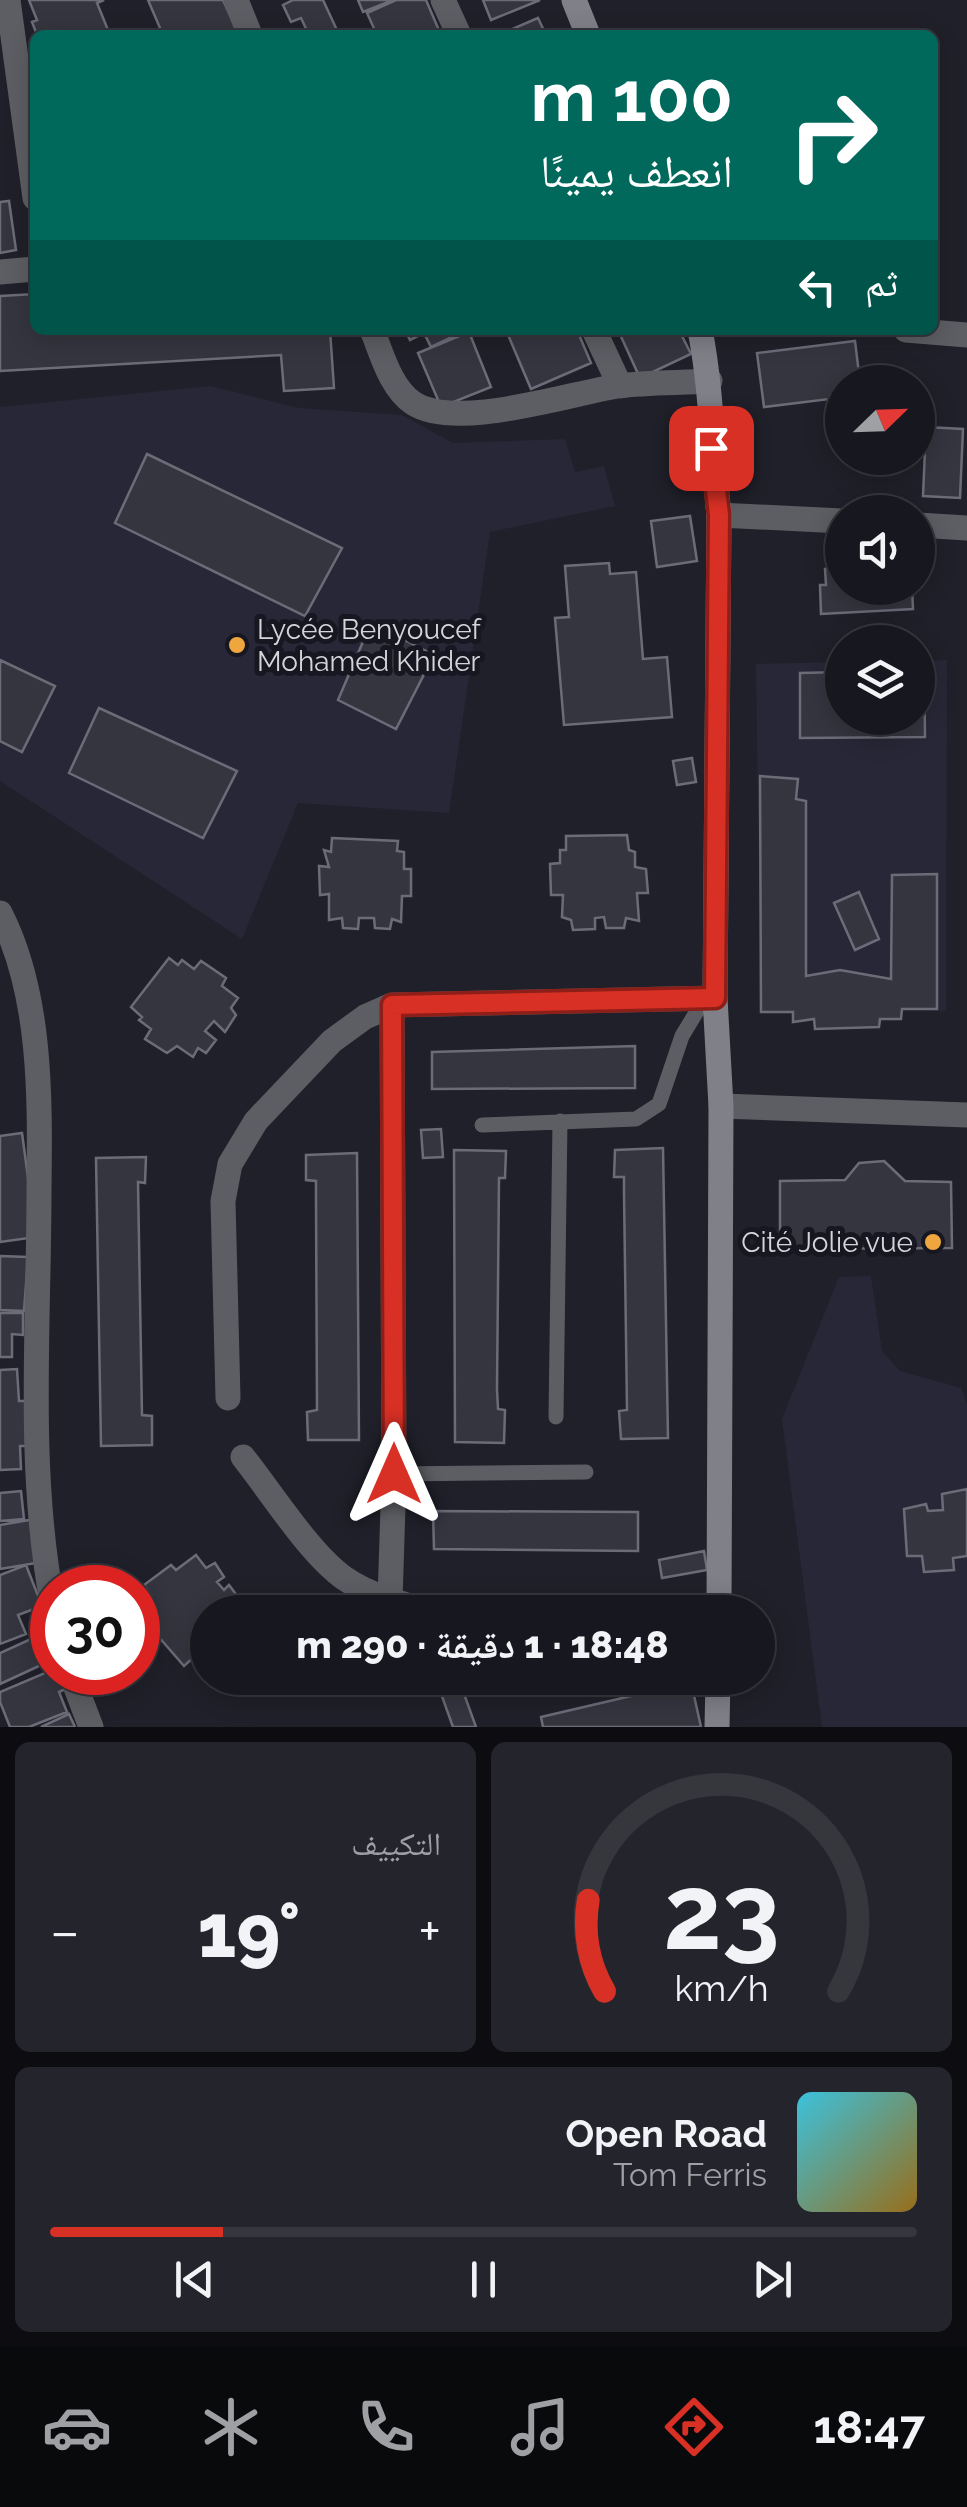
<!DOCTYPE html>
<html lang="ar">
<head>
<meta charset="utf-8">
<style>
  body { margin:0; font-family:Raleway,"Noto Naskh Arabic",sans-serif; background:#24252c; color:#f1f3f6; direction:rtl; height:100vh; display:flex; flex-direction:column; font-size:38px; white-space:nowrap }
  * { box-sizing:border-box; margin:0 }
  p { font-size:32px; color:#9ea0a4 }
  .icon { flex:none; width:55px; height:55px; fill:none; stroke:currentColor; stroke-width:2; stroke-linecap:round; stroke-linejoin:round }
  .map { position:relative; height:1727px; overflow:hidden; direction:ltr }
  .drawer { display:flex; flex-direction:column; gap:15px; padding:15px; background:#0d0d11; flex:1 }
  .drawer>* { flex:none }
  .hud { position:absolute; left:30px; top:30px; width:908px; height:305px; border-radius:15px; box-shadow:0 5px 25px #0003,0 0 0 2px #36373d; direction:rtl; background:#00695c; color:#fff; overflow:hidden }
  .needle { width:65px; rotate:67deg }
  .controls { position:absolute; left:825px; top:365px; display:grid; gap:20px }
  .controls a { display:grid; place-items:center; width:110px; height:110px; border-radius:50%; background:#17181f; box-shadow:0 5px 25px #0003,0 0 0 2px #36373d; font-size:50px }
  .speed { position:absolute; left:30px; top:1565px; display:flex; gap:20px; font-size:50px; font-weight:700; text-align:center }
  .speed>* { display:grid; place-content:center; width:130px; height:130px; border-radius:50%; background:#17181f; box-shadow:0 5px 25px #0003,0 0 0 2px #36373d; line-height:1 }
  .speed .limit { border:15px solid #d22; background:#fff; color:#111 }
  .pin { position:absolute; display:grid; place-items:center; width:85px; height:85px; color:#fff; margin:-42px; border-radius:20px; box-shadow:0 5px 15px #0006 }
  .me { position:absolute; width:110px; margin:-55px; rotate:0deg; stroke-linejoin:round; filter:drop-shadow(0 0 8px #0008) }
  .turn { display:flex; align-items:center; gap:35px; height:210px; padding:0 40px; font-size:45px }
  .turn .icon { width:130px; height:130px; stroke-width:2.5 }
  .turn b { display:block; font-size:70px; line-height:85px }
  .then { display:flex; align-items:center; height:95px; padding:0 40px; background:#0003; gap:20px; font-size:38px }
  .big { font-size:75px; font-weight:800; line-height:1.1 }
  .drawer .widget { flex:1; display:flex; flex-direction:column; justify-content:center; gap:15px; min-width:0; padding:0 35px; border-radius:15px; background:#24252c }
  .drawer .dial { align-items:center; gap:0 }
  .dial svg { height:260px; overflow:visible; fill:none; stroke:#36373d; stroke-width:7; stroke-linecap:round; text-anchor:middle }
  .dial text { fill:#f1f3f6; stroke:none }
  .song { display:flex; align-items:center; gap:30px }
  .cover { width:120px; height:120px; border-radius:15px; background:linear-gradient(135deg,hsl(190 70% 55%),hsl(40 70% 35%)) }
  .played { height:10px; border-radius:5px; background:linear-gradient(90deg,#d93025 20%,#36373d 20%) }
  .keys { display:flex; justify-content:space-around; direction:ltr }
  .heat { display:flex; justify-content:space-between; align-items:center; font-size:55px; direction:ltr }
  .drawer .tiles { flex:1; display:grid; gap:15px; grid-template-columns:1fr 1fr }
  .widget:last-child { grid-column:span 2 }
  .trip { position:absolute; left:190px; top:1595px; width:585px; height:100px; border-radius:50px; background:#17181f; box-shadow:0 5px 25px #0003,0 0 0 2px #36373d; font-weight:800; line-height:100px; text-align:center; direction:rtl }
  .tabs { display:flex; height:160px; justify-content:space-around; align-items:center; background:#090a0c; color:#9ea0a4 }
  .tabs .icon { width:70px; height:70px }
  .tabs .selected { color:#d93025 }
  .tabs b { font-size:45px; color:#f1f3f6 }
  .map>svg:first-child { display:block }
</style>
</head>
<body>
<div class="map">
<svg width="967" height="1727" viewBox="0 0 967 1727">
  <rect width="100%" height="100%" fill="#1f2029"/>
  <path fill="#272737" d="M210,386L299,408L402,415L453,443L565,439L575,472L604,466L615,506L490,532L449,813L298,803L242,939L0,781V407Z
    M947,660L946,1011L902,1009L901,1019H881L879,1027L815,1029L814,1020L793,1022L792,1012H761L756,664L842,662V718H918V661Z
    M871,1276L882,1351L900,1371L961,1388L967,1404V1727H822L782,1419L839,1277Z"/>
  <path fill="#34353f" stroke="#6b6c78" stroke-width="2.5" d="M29,0H104L97,3L110,35H37L32,22L37,20Z
    M148,0H223L239,35H163Z
    M293,0H323L336,28L320,35H309L301,18L291,22L283,5Z
    M358,0H393L363,12Z
    M396,0H426L441,35H377L367,13Z
    M483,0H540L491,20Z
    M538,18L546,35H501V34Z
    M9,201L16,250L0,253V202Z
    M35,294V330H330L334,388L284,391L281,355L0,371V296Z
    M405,330H467L431,347L424,333L410,340Z
    M506,330H577L591,363L531,389Z
    M618,330H679L691,354L640,378Z
    M469,332L491,387L441,407L418,353Z
    M855,341L860,382H842V393L838,394V398L764,407L757,353Z
    M926,427L963,429L960,498L923,496Z
    M147,454L342,548L305,616L115,523Z
    M690,516L697,561L657,567L651,521Z
    M609,563L610,574L636,572L643,659L667,657L672,717L564,725L555,618L569,617L565,566Z
    M842,568V588H912L913,609L821,614L820,585H826L825,569Z
    M371,623L434,655L396,729L338,700Z
    M918,648H924L925,737L800,738V673L842,672V718H918Z
    M0,660L55,686L22,752L0,741Z
    M99,708L237,771L203,838L69,773Z
    M692,758L696,782L677,785L673,761Z
    M760,776L798,779L796,799L806,801V976L840,970L891,979L892,875L937,874V1009H902L901,1019H880L879,1027L815,1029L814,1019L793,1022V1012H761Z
    M627,835L629,850L635,852V867L646,869L648,893H637L639,921L626,918L624,928H606L604,917L595,918V929L573,930L571,920L562,917L563,895H551L550,864L560,863V850H566V836Z
    M332,838L398,841L397,851L404,852V869H411V896H402L401,922L392,919L390,929L375,928L374,918H359L358,929L343,928L342,918L329,920V894L320,895L319,866L329,867L324,850L331,852Z
    M859,892L879,939L855,950L834,903Z
    M169,958L178,965L182,960L194,969L201,961L226,978L222,986L238,998L231,1008L236,1015L225,1032L214,1021L205,1031L216,1040L206,1053L198,1048L193,1057L177,1046L167,1053L145,1039L151,1029L139,1020L142,1017L131,1007Z
    M635,1046V1088L432,1089V1052Z
    M441,1129L443,1157L423,1158L421,1130Z
    M22,1133L36,1237L0,1242V1136Z
    M663,1148L668,1438L621,1439L619,1411L627,1410L624,1193V1177H614L615,1150Z
    M454,1150L506,1151L505,1178H499L497,1389L498,1409L505,1410L504,1443L455,1442Z
    M357,1153L359,1440H308L307,1412L317,1410L316,1199V1181L306,1180V1155Z
    M146,1157L145,1183L138,1182L142,1415L152,1416V1445L101,1446L96,1158Z
    M884,1161L905,1181L951,1182L952,1248L780,1249V1181L845,1180L859,1163Z
    M0,1256L28,1257L24,1311L0,1310Z
    M0,1313H23V1335L12,1334V1357H0Z
    M17,1369L19,1401H30L32,1446H20L21,1469L0,1470V1370Z
    M967,1489V1556L953,1558L954,1570L924,1572L922,1556H907L904,1509L926,1504L928,1511L943,1510L942,1494Z
    M21,1491L24,1519L0,1521V1493Z
    M433,1511L638,1512V1551L434,1549Z
    M35,1519L42,1562L0,1569V1525Z
    M704,1551L707,1570L662,1578L659,1560Z
    M196,1555L206,1568L215,1563L224,1577L217,1582L224,1590L229,1585L241,1601L233,1607L237,1612H208V1661L204,1664L196,1655L184,1666L138,1613V1605L151,1596L144,1585L171,1565L176,1570Z
    M26,1565L42,1606L18,1615L26,1634L0,1644V1575Z
    M31,1639L36,1650L48,1645L52,1660L0,1684V1653Z
    M52,1670L67,1672L72,1686L59,1692L67,1712L29,1727H10L0,1702V1692Z
    M459,1680L476,1727H453L439,1688Z
    M691,1682L701,1727H543L541,1717Z
    M69,1714L75,1727H41Z"/>
  <g fill="none" stroke-linecap="round" stroke-linejoin="round">
    <path stroke="#5d5e63" stroke-width="15" d="M482,1125L636,1119L659,1104L682,1036L705,998
      M556,1417L560,1121
      M394,1474L586,1472"/>
    <path stroke="#5d5e63" stroke-width="25" d="M8,0L35,198
      M236,0L250,35
      M443,0L459,35
      M0,272L35,269
      M372,330C382,354 390,387 413,403C456,431 568,394 618,386C648,382 680,383 710,381
      M594,330L620,386
      M906,330L967,335
      M719,515L842,521
      M918,525L967,528
      M0,913C42,995 40,1099 39,1190C39,1325 27,1468 52,1601
      M721,1106L967,1115
      M228,1398L223,1201L230,1164L256,1121L332,1041L365,1017L392,1005L715,998
      M243,1457C271,1492 309,1553 344,1578C370,1596 402,1604 432,1612
      M390,1601L394,1474L392,1005
      M481,1612L719,1605
      M70,1672L91,1727"/>
    <path stroke="#7f8088" stroke-width="25" d="M574,0L588,35
      M700,330C712,391 712,453 719,515L715,998L721,1106L719,1612
      M717,1727L718,1678"/>
  </g>
  <g fill="none" stroke-linecap="round" stroke-linejoin="round">
    <defs>
      <path id="route" d="M394,1474L392,1005L715,998L719,515L711,448"/>
    </defs>
    <use href="#route" stroke="#8d1f18" stroke-width="25"/>
    <use href="#route" stroke="#d93025" stroke-width="18"/>
  </g>
  <g fill="#f0a63f" stroke="#161720" stroke-width="4">
    <circle cx="237" cy="645" r="10"/>
    <circle cx="933" cy="1242" r="10"/>
  </g>
  <g text-anchor="middle" stroke-width="10" stroke-linejoin="round" paint-order="stroke">
    <g font-size="28" fill="#d4d5db" stroke="#161720" text-anchor="start">
      <text x="257" y="639">Lycée Benyoucef<tspan x="257" dy="32">Mohamed Khider</tspan></text>
      <text x="913" y="1252" text-anchor="end">Cité Jolie vue</text>
    </g>
  </g>
</svg>
<div class="controls">
<a><svg class="needle" viewBox="-14 -14 28 28"><path d="M0-13l5 13h-10z" fill="#e53935"/><path d="M0 13l5-13h-10z" fill="#9ea0a4"/></svg></a>
<a><svg class="icon" aria-label="sound" viewBox="0 0 24 24"><path d="M4 9h4l5-4v14l-5-4H4zM17 9q2 3 0 6"/></svg></a>
<a><svg class="icon" aria-label="layers" viewBox="0 0 24 24"><path d="M12 4l9 5-9 5-9-5zM3 14l9 5 9-5"/></svg></a>
</div>
<div class="speed"><div class="limit">30</div></div>
<div class="pin" style="left:711px;top:448px;background:#d93025"><svg class="icon" aria-label="arrive" viewBox="0 0 24 24"><path d="M6 21V4h12l-3 4 3 4H6"/></svg></div>
<svg class="me" style="left:394px;top:1474px" viewBox="-20 -20 40 40"><path d="M0-17L14 15 0 8-14 15z" fill="#d93025" stroke="#fff" stroke-width="4"/></svg>
<div class="trip">18:48 · 1 دقيقة · 290 m</div>
<div class="hud">
<div class="turn"><svg class="icon" aria-label="right" viewBox="0 0 24 24"><path d="M7 20v-9h11M14 6l5 5-5 5"/></svg><div><b>100 m</b>انعطف يمينًا</div></div>
<div class="then">ثم<svg class="icon" aria-label="left" viewBox="0 0 24 24"><path d="M17 20v-9H6M10 6l-5 5 5 5"/></svg></div>
</div>
</div>
<section class="drawer">
<div class="tiles">
<div class="widget dial"><svg viewBox="0 0 100 80">
<path d="M14 69A42 42 0 1 1 86 69"/>
<path d="M14 69A42 42 0 0 1 9 41" stroke="#d93025"/>
<text x="50" y="56" font-size="32" font-weight="700">23</text>
<text x="50" y="72" font-size="11">km/h</text>
</svg></div>
<div class="widget"><p>التكييف</p>
<div class="heat"><a>−</a><b class="big">19°</b><a>+</a></div>
</div>
<div class="widget">
<div class="song"><i class="cover"></i><div><b>Open Road</b><p>Tom Ferris</p></div></div>
<div class="played"></div>
<div class="keys"><svg class="icon" aria-label="previous" viewBox="0 0 24 24"><path d="M18 5L8 12l10 7zM5 5v14"/></svg><svg class="icon" aria-label="pause" viewBox="0 0 24 24"><path d="M8 5v14M16 5v14"/></svg><svg class="icon" aria-label="next" viewBox="0 0 24 24"><path d="M6 5l10 7-10 7zM19 5v14"/></svg></div>
</div>
</div>
</section>
<nav class="tabs">
<b>18:47</b>
<svg class="icon selected" aria-label="directions" viewBox="0 0 24 24"><path d="M12 3l9 9-9 9-9-9zM9 14v-3h6M13 9l2 2-2 2"/></svg>
<svg class="icon" aria-label="music" viewBox="0 0 24 24"><path d="M9 18V5l10-2v13"/><circle cx="6" cy="18" r="3"/><circle cx="16" cy="16" r="3"/></svg>
<svg class="icon" aria-label="phone" viewBox="0 0 24 24"><path d="M5 4h4l2 5-3 2q2 4 5 5l2-3 5 2v4C11 20 4 13 5 4z"/></svg>
<svg class="icon" aria-label="climate" viewBox="0 0 24 24"><path d="M12 3v18M4 7l16 10M4 17L20 7"/></svg>
<svg class="icon" aria-label="car" viewBox="0 0 24 24"><path d="M5 17H2v-5l4-1 3-4h7l3 4 3 1v5h-3M9 17h6M6 11h13"/><circle cx="7" cy="17" r="2"/><circle cx="17" cy="17" r="2"/></svg>
</nav>
</body>
</html>
